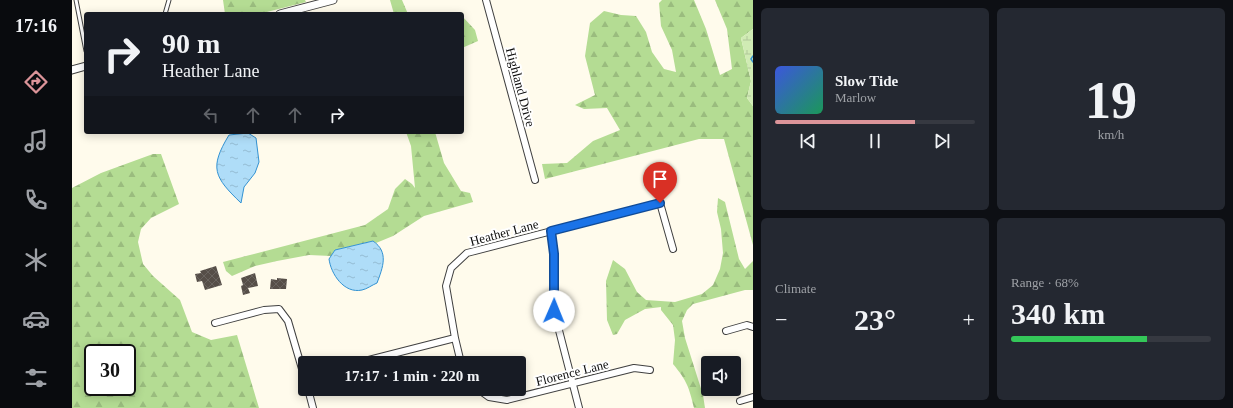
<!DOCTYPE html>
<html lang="en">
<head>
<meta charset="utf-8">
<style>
  body { margin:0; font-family:Georgia,serif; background:#242831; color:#f1f3f6; height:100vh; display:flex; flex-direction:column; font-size:15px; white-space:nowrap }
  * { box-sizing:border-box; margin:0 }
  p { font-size:13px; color:#9ea1a6 }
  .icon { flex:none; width:22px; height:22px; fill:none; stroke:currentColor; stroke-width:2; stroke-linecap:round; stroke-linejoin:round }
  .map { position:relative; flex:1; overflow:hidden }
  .side { display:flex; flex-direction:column; gap:8px; padding:8px; background:#0d0f14; width:480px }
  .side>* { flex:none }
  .banner { position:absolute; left:12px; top:12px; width:380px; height:122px; border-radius:4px; box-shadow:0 2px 10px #0003; background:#171b24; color:#f1f3f6; overflow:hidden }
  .controls { position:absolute; left:629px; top:356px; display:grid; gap:8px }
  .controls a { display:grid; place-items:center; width:40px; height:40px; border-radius:4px; background:#171b24; box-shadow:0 2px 10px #0003; font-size:20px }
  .speed { position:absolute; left:12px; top:344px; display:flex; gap:8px; font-size:20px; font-weight:700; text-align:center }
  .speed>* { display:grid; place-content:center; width:52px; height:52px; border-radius:50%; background:#171b24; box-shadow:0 2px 10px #0003; line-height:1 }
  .speed .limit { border:2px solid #111; border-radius:6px; background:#fff; color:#111 }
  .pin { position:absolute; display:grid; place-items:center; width:34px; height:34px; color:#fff; margin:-41px -17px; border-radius:50% 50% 50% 0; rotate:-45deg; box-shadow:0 0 4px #0007 }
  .pin .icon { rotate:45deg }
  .me { position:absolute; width:44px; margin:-22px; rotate:1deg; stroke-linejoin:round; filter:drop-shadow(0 0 3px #0008) }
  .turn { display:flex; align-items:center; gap:14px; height:84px; padding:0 12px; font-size:18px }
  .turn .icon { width:52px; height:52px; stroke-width:2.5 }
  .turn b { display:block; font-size:28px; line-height:34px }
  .lanes { display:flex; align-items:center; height:38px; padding:0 12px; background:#0003; justify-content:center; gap:20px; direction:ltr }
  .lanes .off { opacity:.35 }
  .big { font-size:30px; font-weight:700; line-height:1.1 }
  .side .tile { flex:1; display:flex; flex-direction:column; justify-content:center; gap:6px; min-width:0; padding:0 14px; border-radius:6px; background:#242831 }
  .side .dial { align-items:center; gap:0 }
  .dial b { font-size:52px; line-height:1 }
  .song { display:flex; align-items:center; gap:12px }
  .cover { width:48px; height:48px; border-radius:6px; background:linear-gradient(135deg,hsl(230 70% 55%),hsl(150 70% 35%)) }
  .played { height:4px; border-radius:2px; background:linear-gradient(90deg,#dc9499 70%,#363941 70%) }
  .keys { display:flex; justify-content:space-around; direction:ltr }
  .heat { display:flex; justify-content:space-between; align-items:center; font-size:22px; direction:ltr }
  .charge { height:6px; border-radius:3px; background:linear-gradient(90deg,#34c759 68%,#363941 0) }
  .side .tiles { flex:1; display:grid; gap:8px; grid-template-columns:repeat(2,1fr) }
  .trip { position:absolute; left:226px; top:356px; width:228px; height:40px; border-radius:4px; background:#171b24; box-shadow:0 2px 10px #0003; font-weight:700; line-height:40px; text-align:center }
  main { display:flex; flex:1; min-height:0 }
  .tabs { display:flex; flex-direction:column; width:72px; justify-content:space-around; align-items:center; background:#090b0e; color:#9ea1a6 }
  .tabs .icon { width:28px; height:28px }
  .tabs .current { color:#dc9499 }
  .tabs b { font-size:18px; color:#f1f3f6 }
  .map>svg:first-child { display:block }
</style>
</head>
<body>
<main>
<nav class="tabs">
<b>17:16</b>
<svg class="icon current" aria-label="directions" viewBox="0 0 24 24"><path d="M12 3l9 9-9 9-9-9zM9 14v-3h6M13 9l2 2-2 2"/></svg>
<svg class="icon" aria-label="music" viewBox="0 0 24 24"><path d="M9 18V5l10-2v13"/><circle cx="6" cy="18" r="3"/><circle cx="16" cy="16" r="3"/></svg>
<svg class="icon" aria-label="phone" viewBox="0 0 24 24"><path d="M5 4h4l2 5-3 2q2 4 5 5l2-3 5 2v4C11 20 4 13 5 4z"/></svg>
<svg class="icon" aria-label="climate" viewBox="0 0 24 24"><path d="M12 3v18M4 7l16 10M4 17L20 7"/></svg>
<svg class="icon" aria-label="car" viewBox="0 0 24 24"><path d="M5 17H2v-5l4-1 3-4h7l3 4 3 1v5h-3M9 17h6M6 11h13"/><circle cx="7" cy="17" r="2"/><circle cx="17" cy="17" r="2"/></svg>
<svg class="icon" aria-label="filters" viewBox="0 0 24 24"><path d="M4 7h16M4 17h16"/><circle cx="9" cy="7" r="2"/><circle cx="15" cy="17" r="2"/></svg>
</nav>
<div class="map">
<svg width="681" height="408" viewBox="0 0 681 408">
  <defs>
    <pattern id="forest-firs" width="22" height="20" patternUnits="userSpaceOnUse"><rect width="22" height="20" fill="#b4dc93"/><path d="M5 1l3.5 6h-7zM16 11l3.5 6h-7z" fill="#9abc7e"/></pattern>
    <pattern id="wetland-marsh" width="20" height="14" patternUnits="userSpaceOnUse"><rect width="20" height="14" fill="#d0ebb4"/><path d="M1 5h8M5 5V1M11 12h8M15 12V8" fill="none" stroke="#b1c89a"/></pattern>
    <pattern id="water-ripples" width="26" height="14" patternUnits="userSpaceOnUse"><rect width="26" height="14" fill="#afddf8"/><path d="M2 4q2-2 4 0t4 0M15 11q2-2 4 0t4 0" fill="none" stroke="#95bcd3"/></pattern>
    <pattern id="building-cross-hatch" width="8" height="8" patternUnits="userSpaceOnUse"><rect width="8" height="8" fill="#564e48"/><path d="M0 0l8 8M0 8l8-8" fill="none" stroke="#69635e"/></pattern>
  </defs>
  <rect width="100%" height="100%" fill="#fffbec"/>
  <path fill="url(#forest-firs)" fill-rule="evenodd" d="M151,0H233L234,2L187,14H153Z
    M318,0H330L336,14H322Z
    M590,0H622L634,29L648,75L660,69L655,29L643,0H681V29L669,38L679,81L675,98L681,106V245L652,139H627L473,179L470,164L495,163L521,141L548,130L535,108L512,109L503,105L523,95L513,56L518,23L532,11L549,15L564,16L574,32L580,52L592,69L604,72L600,50L589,26L587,3Z
    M390,16L403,30L406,41L390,48Z
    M334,132H363L372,163L389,191L398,193L401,202L352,216L321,236L304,243L301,241L263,250L259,256L237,255L205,261L183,266L160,276L154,271L151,262L293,225L316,209L323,189L333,179L340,184L343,188L339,146Z
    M81,154H89L107,204L79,218L69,229L66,242L71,264L81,276L108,300L120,332L139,340L165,335L187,408H0V188L29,173ZM21,353H55V387H21Z
    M646,198L653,202L667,259L673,269L681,261V290H673L621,304L615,310L610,321L613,338L631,395L633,408H622C617,387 615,381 601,364L603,340L601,325L589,310V307L573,309L553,320L545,334L541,335L535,320L534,281L541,260L553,269L565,292L574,300L603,302L630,294L641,285L648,269L651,253L649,229L645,212Z"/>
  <path fill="url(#wetland-marsh)" d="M681,29V106L675,98L679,81L669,38Z"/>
  <path fill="url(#water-ripples)" stroke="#3392d2" d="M176,133L184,138L187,162L183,173L172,187L169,203C142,177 137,168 157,135Z
    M301,241C317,252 311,267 305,283C300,285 295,289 290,290C272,294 259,274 257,259L263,250Z"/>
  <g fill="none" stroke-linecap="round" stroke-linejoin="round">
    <path stroke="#3392d2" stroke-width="1.5" d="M681,56L679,59L681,62"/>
  </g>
  <path fill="url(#building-cross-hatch)" d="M144,266L150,285L133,290L130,281L125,282L123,274L129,273L128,271Z
    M183,273L186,286L176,288L178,293L171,295L169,286L171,285L169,278Z
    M205,278L215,279L214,289H198L199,279L205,280Z"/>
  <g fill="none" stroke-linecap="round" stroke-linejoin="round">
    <defs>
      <path id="service" d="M4,0L14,51
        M93,14L97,0"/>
      <path id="minor" d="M414,0L463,180
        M479,231L482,253V311L507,408
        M143,323L192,310L207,309L216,321L233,379
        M654,331L675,325L681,327
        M285,363L383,338
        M389,363L383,338L374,286L379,268L395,253L588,203L601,249
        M236,389L241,408
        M406,389L417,397L435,400L562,368L578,370
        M668,401L681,397"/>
      <path id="tertiary" d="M208,14L261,0
        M0,70L14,66"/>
    </defs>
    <use href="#service" stroke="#404040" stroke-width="5"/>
    <use href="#minor" stroke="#404040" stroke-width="8"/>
    <use href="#tertiary" stroke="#404040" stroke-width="9"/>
    <use href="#service" stroke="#fff" stroke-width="3"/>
    <use href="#minor" stroke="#fff" stroke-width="6"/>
    <use href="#tertiary" stroke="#fff" stroke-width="7"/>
  </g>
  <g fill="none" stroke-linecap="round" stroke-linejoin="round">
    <defs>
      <path id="route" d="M482,311V254L479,231L588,203"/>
    </defs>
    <use href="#route" stroke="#114b97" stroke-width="10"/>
    <use href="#route" stroke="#1a73e8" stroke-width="7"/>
  </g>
  <g text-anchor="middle" stroke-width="4" stroke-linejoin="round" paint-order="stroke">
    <g font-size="13" fill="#0d0d0d" stroke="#fff">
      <text transform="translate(449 87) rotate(75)" y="5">Highland Drive</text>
      <text transform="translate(432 232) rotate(-15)" y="5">Heather Lane</text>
      <text transform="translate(500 372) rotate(-14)" y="5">Florence Lane</text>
    </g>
  </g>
</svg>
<div class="controls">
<a><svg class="icon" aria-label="sound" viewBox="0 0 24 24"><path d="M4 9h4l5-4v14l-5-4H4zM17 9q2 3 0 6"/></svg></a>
</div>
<div class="speed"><div class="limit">30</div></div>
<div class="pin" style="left:588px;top:203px;background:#d93025"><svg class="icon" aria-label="arrive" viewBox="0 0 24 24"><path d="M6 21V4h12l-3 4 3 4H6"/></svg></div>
<svg class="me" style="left:482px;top:311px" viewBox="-20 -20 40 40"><circle r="19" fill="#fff"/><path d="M0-13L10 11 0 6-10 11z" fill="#1a73e8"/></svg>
<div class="trip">17:17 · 1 min · 220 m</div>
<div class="banner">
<div class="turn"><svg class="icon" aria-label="right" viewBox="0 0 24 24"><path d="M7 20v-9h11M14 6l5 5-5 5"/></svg><div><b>90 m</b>Heather Lane</div></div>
<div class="lanes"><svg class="icon off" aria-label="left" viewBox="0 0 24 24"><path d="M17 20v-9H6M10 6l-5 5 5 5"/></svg><svg class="icon off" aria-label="ahead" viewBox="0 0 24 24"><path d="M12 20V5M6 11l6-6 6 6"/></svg><svg class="icon off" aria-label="ahead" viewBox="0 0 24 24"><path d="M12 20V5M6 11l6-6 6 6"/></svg><svg class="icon" aria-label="right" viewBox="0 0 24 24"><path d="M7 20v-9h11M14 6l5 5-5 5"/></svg></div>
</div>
</div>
<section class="side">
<div class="tiles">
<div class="tile">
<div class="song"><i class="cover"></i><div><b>Slow Tide</b><p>Marlow</p></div></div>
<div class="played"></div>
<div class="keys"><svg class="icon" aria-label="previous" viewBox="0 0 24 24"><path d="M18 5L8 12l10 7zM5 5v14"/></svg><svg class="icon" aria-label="pause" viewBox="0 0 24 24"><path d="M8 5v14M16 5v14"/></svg><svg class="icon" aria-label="next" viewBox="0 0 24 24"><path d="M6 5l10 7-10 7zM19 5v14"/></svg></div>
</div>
<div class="tile dial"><b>19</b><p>km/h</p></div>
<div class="tile"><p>Climate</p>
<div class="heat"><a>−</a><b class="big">23°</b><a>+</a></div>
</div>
<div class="tile"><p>Range · 68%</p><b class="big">340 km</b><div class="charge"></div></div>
</div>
</section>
</main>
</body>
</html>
